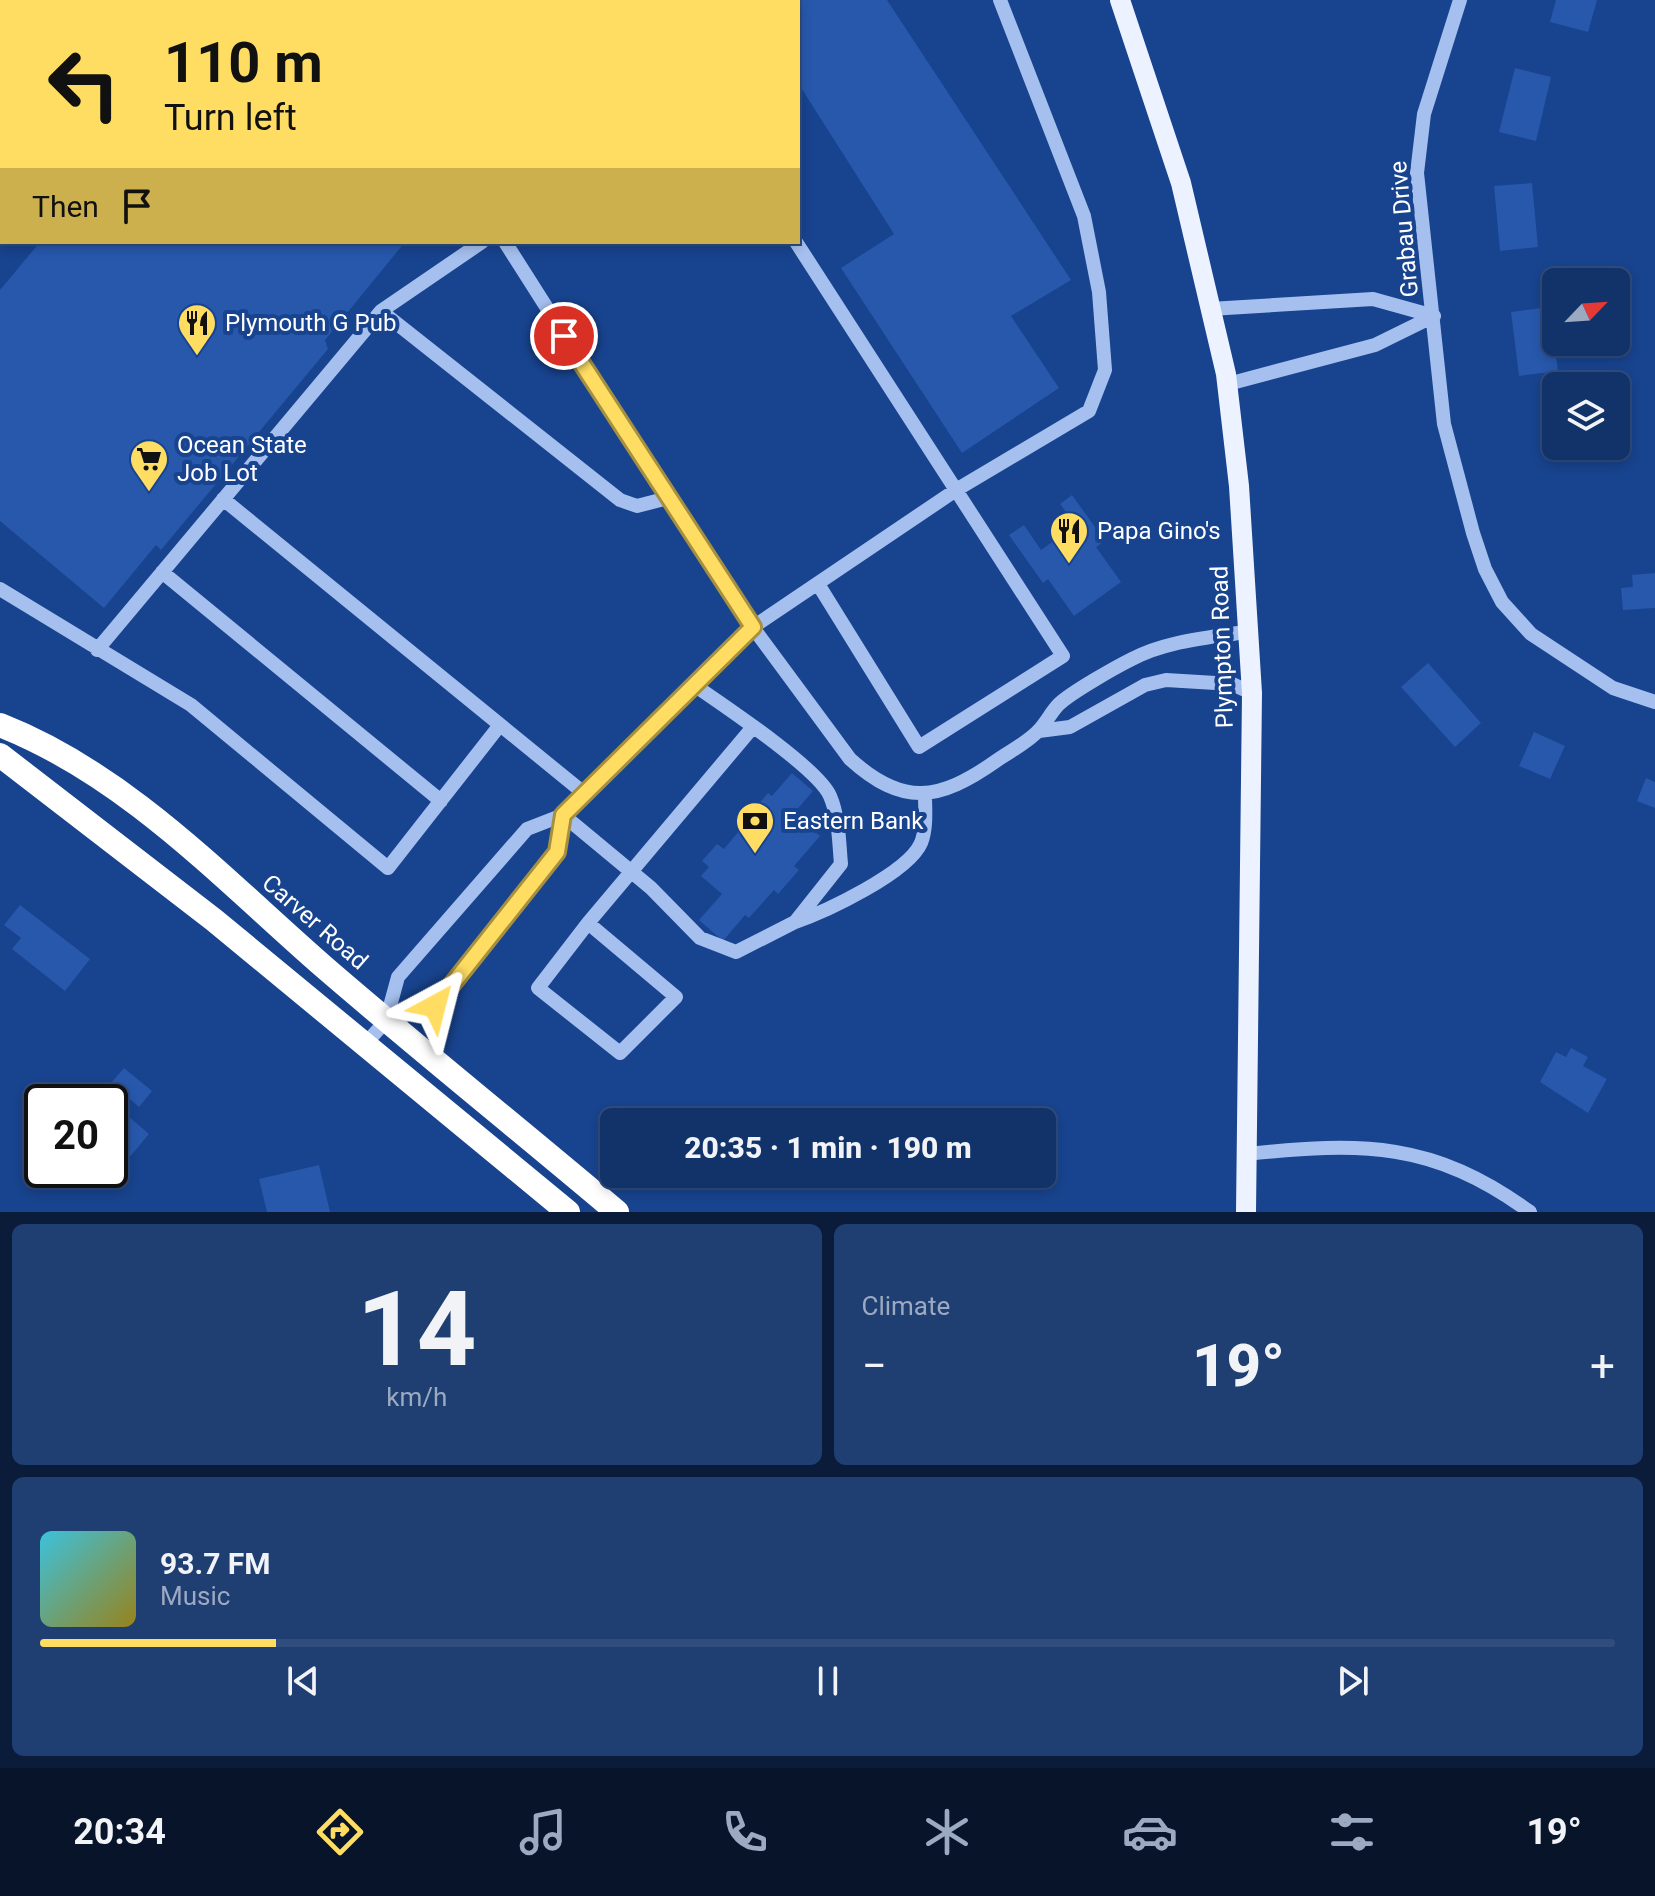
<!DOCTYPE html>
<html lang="en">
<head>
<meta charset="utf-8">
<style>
  body { margin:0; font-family:Roboto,sans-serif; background:#1f3e72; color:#f1f3f6; height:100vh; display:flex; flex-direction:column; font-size:30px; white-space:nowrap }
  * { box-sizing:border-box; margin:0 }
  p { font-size:26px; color:#9caac1 }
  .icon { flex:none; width:44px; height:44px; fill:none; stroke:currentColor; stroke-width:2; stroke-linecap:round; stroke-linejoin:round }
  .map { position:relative; height:1212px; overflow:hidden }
  .sheet { display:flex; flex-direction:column; gap:12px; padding:12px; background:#0a1c3a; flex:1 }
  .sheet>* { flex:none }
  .banner { position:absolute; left:0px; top:0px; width:800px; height:244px; box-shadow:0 4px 12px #0003,0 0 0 2px #314d7e; background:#ffdd62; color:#111; overflow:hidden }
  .needle { width:52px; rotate:65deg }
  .fabs { position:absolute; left:1542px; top:268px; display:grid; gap:16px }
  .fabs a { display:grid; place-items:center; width:88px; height:88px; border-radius:12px; background:#12326a; box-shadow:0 4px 12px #0003,0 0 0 2px #314d7e; font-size:40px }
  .speed { position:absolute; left:24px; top:1084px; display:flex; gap:16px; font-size:40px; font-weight:700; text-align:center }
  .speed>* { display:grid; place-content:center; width:104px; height:104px; border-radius:50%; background:#12326a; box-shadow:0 4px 12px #0003,0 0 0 2px #314d7e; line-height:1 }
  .speed .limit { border:4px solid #111; border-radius:12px; background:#fff; color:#111 }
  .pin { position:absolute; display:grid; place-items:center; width:68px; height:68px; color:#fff; margin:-34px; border:4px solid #fff; border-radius:50%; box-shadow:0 2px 8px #0007 }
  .me { position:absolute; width:88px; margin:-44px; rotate:38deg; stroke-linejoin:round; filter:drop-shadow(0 0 6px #0008) }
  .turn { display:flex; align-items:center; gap:28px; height:168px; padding:0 32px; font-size:36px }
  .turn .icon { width:104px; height:104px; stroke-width:2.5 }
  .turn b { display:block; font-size:56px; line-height:68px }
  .then { display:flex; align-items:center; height:76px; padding:0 32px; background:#0003; gap:16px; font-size:30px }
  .big { font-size:60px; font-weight:800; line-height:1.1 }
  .sheet .widget { flex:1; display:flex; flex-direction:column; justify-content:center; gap:12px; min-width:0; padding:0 28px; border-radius:12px; background:#1f3e72 }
  .sheet .dial { align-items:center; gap:0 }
  .dial b { font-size:104px; line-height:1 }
  .song { display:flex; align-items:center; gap:24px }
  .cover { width:96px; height:96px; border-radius:12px; background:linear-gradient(135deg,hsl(190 70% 55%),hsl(50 70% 35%)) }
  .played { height:8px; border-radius:4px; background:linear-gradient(90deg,#ffdd62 15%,#314d7e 15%) }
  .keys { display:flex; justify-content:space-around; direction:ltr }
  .heat { display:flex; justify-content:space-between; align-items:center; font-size:44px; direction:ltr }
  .sheet .tiles { flex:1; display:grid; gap:12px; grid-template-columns:1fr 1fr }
  .widget:last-child { grid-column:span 2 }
  .trip { position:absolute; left:600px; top:1108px; width:456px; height:80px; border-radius:12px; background:#12326a; box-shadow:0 4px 12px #0003,0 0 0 2px #314d7e; font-weight:800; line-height:80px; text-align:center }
  .menu { display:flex; height:128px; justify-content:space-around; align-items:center; background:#07142a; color:#9caac1 }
  .menu .icon { width:56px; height:56px }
  .menu .active { color:#ffdd62 }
  .menu b { font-size:36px; color:#f1f3f6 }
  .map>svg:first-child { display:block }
</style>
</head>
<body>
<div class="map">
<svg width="1655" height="1212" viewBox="0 0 1655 1212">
  <rect width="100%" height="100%" fill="#18438e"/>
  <path fill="#2758ac" d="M798,0H887L1071,280L1011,316L1059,388L962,453L841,268L894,234L798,83Z
    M1556,0H1597L1588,32L1550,22Z
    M1515,68L1551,77L1536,141L1499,132Z
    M1532,183L1538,247L1500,251L1494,186Z
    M40,242H405L325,340L328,349L161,550L156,545L104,608L0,521V290Z
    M1549,307L1558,371L1519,376L1511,312Z
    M1072,495L1105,541L1096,547L1121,582L1074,616L1048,579L1043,583L1009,535L1024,525L1041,550L1076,525L1060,504Z
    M1655,573V608L1623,610L1621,588L1633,587L1632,575Z
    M1428,663L1481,723L1455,747L1401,687Z
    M1534,732L1565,746L1550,779L1519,766Z
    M792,773L813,791L794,813L820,836L794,866L799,870L778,894L774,890L749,918L745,915L723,941L699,920L722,894L701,876L709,867L702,861L717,844L724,849L744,825L737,819L752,802L756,807L768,793L772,796Z
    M1646,778L1655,782V808L1637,801Z
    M20,905L90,959L65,991L12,949L21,938L4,925Z
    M1571,1048L1588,1057L1583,1066L1607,1079L1588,1113L1540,1082L1556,1052L1566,1057Z
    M124,1068L152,1091L139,1107L111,1083Z
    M99,1091L149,1134L112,1178L102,1170H110V1102H90Z
    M319,1165L330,1212H267L259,1179Z"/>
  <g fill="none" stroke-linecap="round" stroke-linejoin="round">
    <path stroke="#a5c0ef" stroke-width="14" d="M345,0L346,2
      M653,0L655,2
      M1460,0L1424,114L1417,173L1444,424L1473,533L1485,569L1502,602L1531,634L1613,688L1655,702
      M252,2L255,0
      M393,2L396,0
      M0,210L2,207
      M505,242L732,599L850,759C903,807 939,801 996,761C1010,751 1029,742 1040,729C1047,721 1052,711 1059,704C1072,692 1114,668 1132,659C1168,640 1211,638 1250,631
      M796,242L1063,656L919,747L818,584
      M1210,309L1373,299L1434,316
      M381,311L620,500L637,506L668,498
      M1228,384L1375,345L1434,316
      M223,499L585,794
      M162,572L441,801
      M0,589L191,705L388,868L500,725
      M97,650L381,311L482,242
      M1039,731L1070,727L1145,685L1166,680L1232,684L1252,693
      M563,815L651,888L700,938L736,952L795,922L841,864C839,842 839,817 830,796C818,768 723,705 694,685
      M795,922C825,912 908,873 921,843C927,828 925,810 925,794
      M588,923L676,997L620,1053L538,988L588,923L753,727
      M386,1021L435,1006L557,852L563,815
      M366,1043L386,1021L398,977L527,829L563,815L753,627L956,490L1089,411L1105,370L1099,292L1084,216L1000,0
      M1247,1154C1362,1142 1433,1141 1530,1212"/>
    <path stroke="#ecf2ff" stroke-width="20" d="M1120,0L1181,183L1226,374L1239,486L1252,693L1246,1212"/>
    <path stroke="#fff" stroke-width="24" d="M0,725C127,775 223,879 324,967C420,1050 520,1130 617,1212
      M0,755L214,920L568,1212"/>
  </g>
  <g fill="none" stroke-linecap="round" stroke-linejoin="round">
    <defs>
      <path id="route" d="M435,1006L557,852L563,815L753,627L564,336"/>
    </defs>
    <use href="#route" stroke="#a69040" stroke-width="20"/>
    <use href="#route" stroke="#ffdd62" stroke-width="14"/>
  </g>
  <defs>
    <symbol id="restaurant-pin" viewBox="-11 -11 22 30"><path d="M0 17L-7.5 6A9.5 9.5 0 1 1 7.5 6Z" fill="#ffdd62" stroke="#18438e"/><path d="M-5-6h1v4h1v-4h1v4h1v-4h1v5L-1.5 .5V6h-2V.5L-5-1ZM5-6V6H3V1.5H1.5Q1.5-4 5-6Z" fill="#111"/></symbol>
    <symbol id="supermarket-pin" viewBox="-11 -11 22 30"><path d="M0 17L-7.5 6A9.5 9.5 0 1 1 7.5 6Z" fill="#ffdd62" stroke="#18438e"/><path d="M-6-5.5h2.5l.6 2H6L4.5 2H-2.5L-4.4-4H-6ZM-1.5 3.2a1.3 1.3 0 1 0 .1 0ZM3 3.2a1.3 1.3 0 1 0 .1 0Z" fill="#111"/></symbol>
    <symbol id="bank-pin" viewBox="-11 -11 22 30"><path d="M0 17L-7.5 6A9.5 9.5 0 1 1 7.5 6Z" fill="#ffdd62" stroke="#18438e"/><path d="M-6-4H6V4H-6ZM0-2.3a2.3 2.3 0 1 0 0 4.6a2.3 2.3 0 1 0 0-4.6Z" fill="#111"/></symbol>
  </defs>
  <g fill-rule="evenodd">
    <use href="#restaurant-pin" x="175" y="301" width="44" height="60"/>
    <use href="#supermarket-pin" x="127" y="437" width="44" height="60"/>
    <use href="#restaurant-pin" x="1047" y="509" width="44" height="60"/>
    <use href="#bank-pin" x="733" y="799" width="44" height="60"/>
  </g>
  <g text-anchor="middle" stroke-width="8" stroke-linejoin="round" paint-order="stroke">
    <g font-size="24" fill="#fff" stroke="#18438e">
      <text transform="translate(1404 229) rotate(-95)" y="8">Grabau Drive</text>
      <text transform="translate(1222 647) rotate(-92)" y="8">Plympton Road</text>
      <text transform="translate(315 922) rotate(41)" y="8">Carver Road</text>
    </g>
    <g font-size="24" fill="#fff" stroke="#18438e" text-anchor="start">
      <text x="225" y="331">Plymouth G Pub</text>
      <text x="177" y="453">Ocean State<tspan x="177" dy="28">Job Lot</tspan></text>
      <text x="1097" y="539">Papa Gino's</text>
      <text x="783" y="829">Eastern Bank</text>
    </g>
  </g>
</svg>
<div class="fabs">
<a><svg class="needle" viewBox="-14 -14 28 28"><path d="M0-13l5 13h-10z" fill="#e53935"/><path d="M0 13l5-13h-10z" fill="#9caac1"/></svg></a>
<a><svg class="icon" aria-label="layers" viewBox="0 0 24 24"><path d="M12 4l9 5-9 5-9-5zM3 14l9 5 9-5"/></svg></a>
</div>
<div class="speed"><div class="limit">20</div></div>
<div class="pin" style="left:564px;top:336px;background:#d93025"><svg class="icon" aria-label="arrive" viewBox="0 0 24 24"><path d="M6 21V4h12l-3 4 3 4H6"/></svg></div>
<svg class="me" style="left:435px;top:1006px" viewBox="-20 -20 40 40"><path d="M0-17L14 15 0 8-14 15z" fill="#ffdd62" stroke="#fff" stroke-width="4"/></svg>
<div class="trip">20:35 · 1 min · 190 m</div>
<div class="banner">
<div class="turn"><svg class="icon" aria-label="left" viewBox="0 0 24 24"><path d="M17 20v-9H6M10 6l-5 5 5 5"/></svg><div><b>110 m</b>Turn left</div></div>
<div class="then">Then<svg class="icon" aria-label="arrive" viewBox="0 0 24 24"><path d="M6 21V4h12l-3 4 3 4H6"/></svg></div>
</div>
</div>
<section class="sheet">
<div class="tiles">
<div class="widget dial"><b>14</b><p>km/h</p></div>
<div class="widget"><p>Climate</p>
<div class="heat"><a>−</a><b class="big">19°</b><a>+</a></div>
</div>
<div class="widget">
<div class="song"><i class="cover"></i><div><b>93.7 FM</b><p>Music</p></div></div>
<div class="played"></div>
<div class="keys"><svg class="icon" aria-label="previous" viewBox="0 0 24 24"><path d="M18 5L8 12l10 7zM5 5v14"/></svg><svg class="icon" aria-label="pause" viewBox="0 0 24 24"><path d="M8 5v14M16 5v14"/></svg><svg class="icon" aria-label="next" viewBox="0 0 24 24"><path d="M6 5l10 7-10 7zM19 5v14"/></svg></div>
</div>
</div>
</section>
<nav class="menu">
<b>20:34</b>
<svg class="icon active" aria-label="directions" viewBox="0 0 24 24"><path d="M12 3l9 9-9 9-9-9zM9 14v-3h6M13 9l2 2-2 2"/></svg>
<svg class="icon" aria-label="music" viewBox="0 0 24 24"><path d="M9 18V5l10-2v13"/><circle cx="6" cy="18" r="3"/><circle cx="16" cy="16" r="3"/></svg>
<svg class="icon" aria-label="phone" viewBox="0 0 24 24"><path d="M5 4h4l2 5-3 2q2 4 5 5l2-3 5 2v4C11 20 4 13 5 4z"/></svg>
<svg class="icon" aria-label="climate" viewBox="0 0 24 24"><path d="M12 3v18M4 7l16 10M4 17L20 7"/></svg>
<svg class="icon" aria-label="car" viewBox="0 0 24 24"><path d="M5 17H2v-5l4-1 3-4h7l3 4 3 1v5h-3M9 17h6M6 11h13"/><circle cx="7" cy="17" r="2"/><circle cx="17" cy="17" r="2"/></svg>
<svg class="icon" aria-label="filters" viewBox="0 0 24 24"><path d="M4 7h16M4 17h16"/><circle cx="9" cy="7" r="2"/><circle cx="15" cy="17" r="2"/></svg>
<b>19°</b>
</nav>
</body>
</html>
